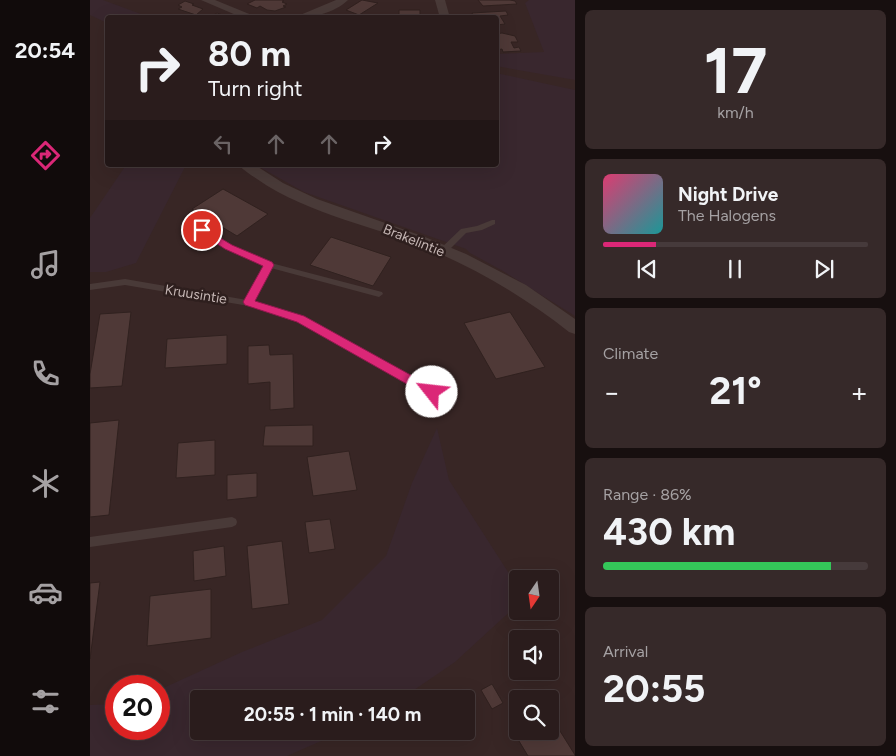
<!DOCTYPE html>
<html lang="en">
<head>
<meta charset="utf-8">
<style>
  body { margin:0; font-family:Figtree,sans-serif; background:#362929; color:#f1f3f6; height:100vh; display:flex; flex-direction:column; font-size:19px; white-space:nowrap }
  * { box-sizing:border-box; margin:0 }
  p { font-size:16px; color:#a5a1a3 }
  .icon { flex:none; width:28px; height:28px; fill:none; stroke:currentColor; stroke-width:2; stroke-linecap:round; stroke-linejoin:round }
  .map { position:relative; flex:1; overflow:hidden }
  .drawer { display:flex; flex-direction:column; gap:10px; padding:10px; background:#170f0f; width:321px }
  .drawer>* { flex:none }
  .banner { position:absolute; left:15px; top:15px; width:394px; height:152px; border-radius:5px; box-shadow:0 5px 20px #0002,0 0 0 1px #463a3b; background:#2a1c1c; color:#f1f3f6; overflow:hidden }
  .needle { width:32px; rotate:193deg }
  .buttons { position:absolute; left:419px; top:570px; display:grid; gap:10px }
  .buttons a { display:grid; place-items:center; width:50px; height:50px; border-radius:5px; background:#2a1c1c; box-shadow:0 5px 20px #0002,0 0 0 1px #463a3b; font-size:25px }
  .speed { position:absolute; left:15px; top:675px; display:flex; gap:10px; font-size:25px; font-weight:700; text-align:center }
  .speed>* { display:grid; place-content:center; width:65px; height:65px; border-radius:50%; background:#2a1c1c; box-shadow:0 5px 20px #0002,0 0 0 1px #463a3b; line-height:1 }
  .speed .limit { border:8px solid #d22; background:#fff; color:#111 }
  .pin { position:absolute; display:grid; place-items:center; width:42px; height:42px; color:#fff; margin:-21px; border:2px solid #fff; border-radius:50%; box-shadow:0 1px 5px #0007 }
  .me { position:absolute; width:55px; margin:-28px; rotate:299deg; stroke-linejoin:round; filter:drop-shadow(0 0 4px #0008) }
  .turn { display:flex; align-items:center; gap:18px; height:105px; padding:0 20px; font-size:22px }
  .turn .icon { width:65px; height:65px; stroke-width:2.5 }
  .turn b { display:block; font-size:35px; line-height:42px }
  .lanes { display:flex; align-items:center; height:48px; padding:0 20px; background:#0003; justify-content:center; gap:25px; direction:ltr }
  .lanes .off { opacity:.35 }
  .big { font-size:38px; font-weight:700; line-height:1.1 }
  .drawer .widget { flex:1; display:flex; flex-direction:column; justify-content:center; gap:8px; min-width:0; padding:0 18px; border-radius:8px; background:#362929 }
  .drawer .dial { align-items:center; gap:0 }
  .dial b { font-size:65px; line-height:1 }
  .song { display:flex; align-items:center; gap:15px }
  .cover { width:60px; height:60px; border-radius:8px; background:linear-gradient(135deg,hsl(340 70% 55%),hsl(180 70% 35%)) }
  .played { height:5px; border-radius:2px; background:linear-gradient(90deg,#db2777 20%,#463a3b 20%) }
  .keys { display:flex; justify-content:space-around; direction:ltr }
  .heat { display:flex; justify-content:space-between; align-items:center; font-size:28px; direction:ltr }
  .charge { height:8px; border-radius:4px; background:linear-gradient(90deg,#34c759 86%,#463a3b 0) }
  .trip { position:absolute; left:100px; top:690px; width:285px; height:50px; border-radius:5px; background:#2a1c1c; box-shadow:0 5px 20px #0002,0 0 0 1px #463a3b; font-weight:700; line-height:50px; text-align:center }
  main { display:flex; flex:1; min-height:0 }
  .tabs { display:flex; flex-direction:column; width:90px; justify-content:space-around; align-items:center; background:#110b0b; color:#a5a1a3 }
  .tabs .icon { width:35px; height:35px }
  .tabs .on { color:#db2777 }
  .tabs b { font-size:22px; color:#f1f3f6 }
  .map>svg:first-child { display:block }
</style>
</head>
<body>
<main>
<nav class="tabs">
<b>20:54</b>
<svg class="icon on" aria-label="directions" viewBox="0 0 24 24"><path d="M12 3l9 9-9 9-9-9zM9 14v-3h6M13 9l2 2-2 2"/></svg>
<svg class="icon" aria-label="music" viewBox="0 0 24 24"><path d="M9 18V5l10-2v13"/><circle cx="6" cy="18" r="3"/><circle cx="16" cy="16" r="3"/></svg>
<svg class="icon" aria-label="phone" viewBox="0 0 24 24"><path d="M5 4h4l2 5-3 2q2 4 5 5l2-3 5 2v4C11 20 4 13 5 4z"/></svg>
<svg class="icon" aria-label="climate" viewBox="0 0 24 24"><path d="M12 3v18M4 7l16 10M4 17L20 7"/></svg>
<svg class="icon" aria-label="car" viewBox="0 0 24 24"><path d="M5 17H2v-5l4-1 3-4h7l3 4 3 1v5h-3M9 17h6M6 11h13"/><circle cx="7" cy="17" r="2"/><circle cx="17" cy="17" r="2"/></svg>
<svg class="icon" aria-label="filters" viewBox="0 0 24 24"><path d="M4 7h16M4 17h16"/><circle cx="9" cy="7" r="2"/><circle cx="15" cy="17" r="2"/></svg>
</nav>
<div class="map">
<svg width="485" height="756" viewBox="0 0 485 756">
  <rect width="100%" height="100%" fill="#382625"/>
  <path fill="#39272e" d="M0,0H13L59,17L18,18L17,23L0,15Z
    M439,0H485V80L406,66V54L454,52L435,3Z
    M406,73L485,90V316L413,271L380,253L376,249L214,192L166,165H406Z
    M36,165H96L46,263L16,272H0V218Z
    M347,428L359,480L427,586V605L365,662L311,699H109V731H254L197,756H0V705L26,704V729H69V690L152,652L232,620L296,556L322,483Z"/>
  <path fill="#4f3937" stroke="#30211f" d="M165,0H192L194,1L192,2L197,4L193,6L196,7L185,11L177,10L170,6L167,8L157,4Z
    M272,0L288,3L269,15L256,10Z
    M388,0H420L425,1L427,4L393,6Z
    M95,1L104,4L102,5L113,9L106,15L88,9L92,7L88,5Z
    M309,10H330V18H309Z
    M416,11L418,15L410,16L415,24L406,25V18H384L382,13Z
    M127,13L141,18H118Z
    M412,33L425,36L428,42H421L424,48L429,47L431,51L413,52L412,49L406,50V34Z
    M133,189L178,214L147,236L102,209Z
    M241,237L301,257L283,286L220,265Z
    M41,312L32,386L0,388V374L10,314Z
    M420,312L455,367L406,379L374,323Z
    M137,335V364L75,368L77,339Z
    M179,345L180,355L203,354L204,408L180,410V382L158,384V346Z
    M29,420L19,515L0,517V423Z
    M223,425V446H173L175,426Z
    M125,440V475L86,478L88,443Z
    M259,451L267,490L223,496L217,457Z
    M167,473V497L137,500V475Z
    M240,519L245,549L219,553L215,522Z
    M192,541L199,604L162,609L157,546Z
    M134,546L136,576L104,581L103,551Z
    M10,582L0,659V583Z
    M121,589V638L57,646L60,596Z
    M402,684L413,703L402,709L391,690Z
    M460,715L485,755V756H438L426,736L434,731H460Z"/>
  <g fill="none" stroke-linecap="round" stroke-linejoin="round">
    <path fill="#493a38" fill-rule="evenodd" d="M402,220H405V224L392,230L376,233L356,253H350V249L371,229L387,226Z
      M109,228H115L142,245L181,263L292,292L293,294L289,297L181,268L164,302L213,317L345,389L346,392L345,395H339L207,321L159,306L35,285L0,290V284L35,279L157,300L175,266L136,249L109,232Z
      M142,517L146,519L147,522L146,525L142,527L0,547V537Z"/>
    <path fill="#493a38" fill-rule="evenodd" d="M111,0H125L169,18H153Z
      M246,0H258C245,13 221,18 203,18Z
      M345,0H355L360,18H350Z
      M149,165H165L193,183L227,199L335,237L376,254L436,285L485,319V334L479,332C438,300 394,273 346,252C288,226 220,216 167,179C161,175 154,171 149,165Z"/>
  </g>
  <path fill="#db2777" stroke="#8e194d" d="M112,227L142,245L182,262L184,265L165,301L214,316L346,389L347,392L346,396H338L207,322L155,305L153,302L173,266L135,249L109,232V228Z"/>
  <g text-anchor="middle" stroke-width="5" stroke-linejoin="round" paint-order="stroke">
    <g font-size="14" fill="#c5b6b4" stroke="#2e1f1e">
      <text transform="translate(324 240) rotate(22)" y="5">Brakelintie</text>
      <text transform="translate(106 294) rotate(9)" y="5">Kruusintie</text>
    </g>
  </g>
</svg>
<div class="buttons">
<a><svg class="needle" viewBox="-14 -14 28 28"><path d="M0-13l5 13h-10z" fill="#e53935"/><path d="M0 13l5-13h-10z" fill="#a5a1a3"/></svg></a>
<a><svg class="icon" aria-label="sound" viewBox="0 0 24 24"><path d="M4 9h4l5-4v14l-5-4H4zM17 9q2 3 0 6"/></svg></a>
<a><svg class="icon" aria-label="search" viewBox="0 0 24 24"><circle cx="10" cy="10" r="6"/><path d="M15 15l6 6"/></svg></a>
</div>
<div class="speed"><div class="limit">20</div></div>
<div class="pin" style="left:112px;top:230px;background:#d93025"><svg class="icon" aria-label="arrive" viewBox="0 0 24 24"><path d="M6 21V4h12l-3 4 3 4H6"/></svg></div>
<svg class="me" style="left:342px;top:392px" viewBox="-20 -20 40 40"><circle r="19" fill="#fff"/><path d="M0-13L10 11 0 6-10 11z" fill="#db2777"/></svg>
<div class="trip">20:55 · 1 min · 140 m</div>
<div class="banner">
<div class="turn"><svg class="icon" aria-label="right" viewBox="0 0 24 24"><path d="M7 20v-9h11M14 6l5 5-5 5"/></svg><div><b>80 m</b>Turn right</div></div>
<div class="lanes"><svg class="icon off" aria-label="left" viewBox="0 0 24 24"><path d="M17 20v-9H6M10 6l-5 5 5 5"/></svg><svg class="icon off" aria-label="ahead" viewBox="0 0 24 24"><path d="M12 20V5M6 11l6-6 6 6"/></svg><svg class="icon off" aria-label="ahead" viewBox="0 0 24 24"><path d="M12 20V5M6 11l6-6 6 6"/></svg><svg class="icon" aria-label="right" viewBox="0 0 24 24"><path d="M7 20v-9h11M14 6l5 5-5 5"/></svg></div>
</div>
</div>
<section class="drawer">
<div class="widget dial"><b>17</b><p>km/h</p></div>
<div class="widget">
<div class="song"><i class="cover"></i><div><b>Night Drive</b><p>The Halogens</p></div></div>
<div class="played"></div>
<div class="keys"><svg class="icon" aria-label="previous" viewBox="0 0 24 24"><path d="M18 5L8 12l10 7zM5 5v14"/></svg><svg class="icon" aria-label="pause" viewBox="0 0 24 24"><path d="M8 5v14M16 5v14"/></svg><svg class="icon" aria-label="next" viewBox="0 0 24 24"><path d="M6 5l10 7-10 7zM19 5v14"/></svg></div>
</div>
<div class="widget"><p>Climate</p>
<div class="heat"><a>−</a><b class="big">21°</b><a>+</a></div>
</div>
<div class="widget"><p>Range · 86%</p><b class="big">430 km</b><div class="charge"></div></div>
<div class="widget"><p>Arrival</p><b class="big">20:55</b></div>
</section>
</main>
</body>
</html>
